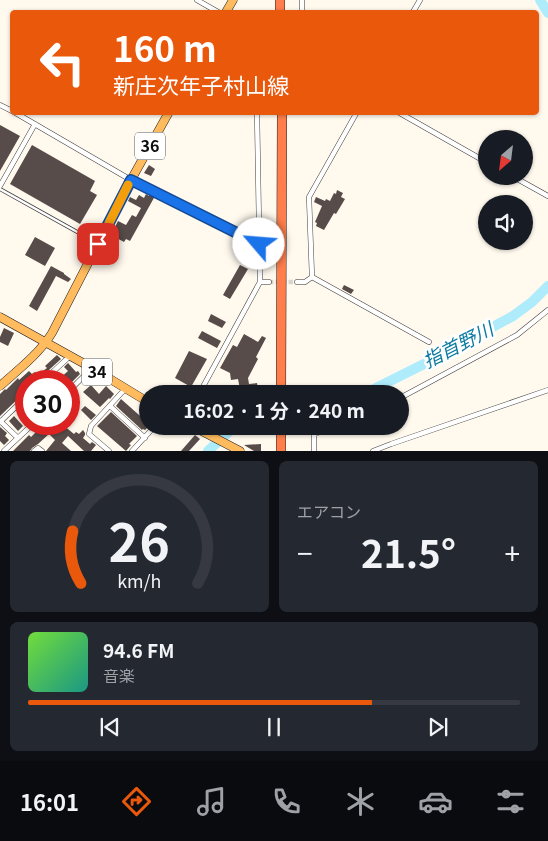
<!DOCTYPE html>
<html lang="ja">
<head>
<meta charset="utf-8">
<style>
  body { margin:0; font-family:Georgia,"Noto Sans JP",serif; background:#242831; color:#f1f3f6; height:100vh; display:flex; flex-direction:column; font-size:19px; white-space:nowrap }
  * { box-sizing:border-box; margin:0 }
  p { font-size:16px; color:#9ea1a6 }
  .icon { flex:none; width:28px; height:28px; fill:none; stroke:currentColor; stroke-width:2; stroke-linecap:round; stroke-linejoin:round }
  .map { position:relative; height:451px; overflow:hidden }
  .side { display:flex; flex-direction:column; gap:10px; padding:10px; background:#0d0f14; flex:1 }
  .side>* { flex:none }
  .guide { position:absolute; left:10px; top:10px; width:529px; height:105px; border-radius:5px; box-shadow:0 1px 4px #0004; background:#ea580c; color:#fff; overflow:hidden }
  .needle { width:32px; rotate:208deg }
  .tools { position:absolute; left:478px; top:130px; display:grid; gap:10px }
  .tools a { display:grid; place-items:center; width:55px; height:55px; border-radius:50%; background:#171b24; box-shadow:0 1px 4px #0004; font-size:25px }
  .speed { position:absolute; left:15px; top:370px; display:flex; gap:10px; font-size:25px; font-weight:700; text-align:center }
  .speed>* { display:grid; place-content:center; width:65px; height:65px; border-radius:50%; background:#171b24; box-shadow:0 1px 4px #0004; line-height:1 }
  .speed .limit { border:8px solid #d22; background:#fff; color:#111 }
  .pin { position:absolute; display:grid; place-items:center; width:42px; height:42px; color:#fff; margin:-21px; border-radius:10px; box-shadow:0 2px 8px #0006 }
  .me { position:absolute; width:55px; margin:-28px; rotate:297deg; stroke-linejoin:round; filter:drop-shadow(0 0 4px #0008) }
  .turn { display:flex; align-items:center; gap:18px; height:105px; padding:0 20px; font-size:22px }
  .turn .icon { width:65px; height:65px; stroke-width:2.5 }
  .turn b { display:block; font-size:35px; line-height:42px }
  .big { font-size:38px; font-weight:700; line-height:1.1 }
  .side .widget { flex:1; display:flex; flex-direction:column; justify-content:center; gap:8px; min-width:0; padding:0 18px; border-radius:8px; background:#242831 }
  .side .dial { align-items:center; gap:0 }
  .dial svg { height:130px; overflow:visible; fill:none; stroke:#363941; stroke-width:7; stroke-linecap:round; text-anchor:middle }
  .dial text { fill:#f1f3f6; stroke:none }
  .song { display:flex; align-items:center; gap:15px }
  .cover { width:60px; height:60px; border-radius:8px; background:linear-gradient(135deg,hsl(100 70% 55%),hsl(170 70% 35%)) }
  .played { height:5px; border-radius:2px; background:linear-gradient(90deg,#ea580c 70%,#363941 70%) }
  .keys { display:flex; justify-content:space-around; direction:ltr }
  .heat { display:flex; justify-content:space-between; align-items:center; font-size:28px; direction:ltr }
  .side .tiles { flex:1; display:grid; gap:10px; grid-template-columns:1fr 1fr }
  .widget:last-child { grid-column:span 2 }
  .trip { position:absolute; left:139px; top:385px; width:270px; height:50px; border-radius:25px; background:#171b24; box-shadow:0 1px 4px #0004; font-weight:700; line-height:50px; text-align:center }
  .dock { display:flex; height:80px; justify-content:space-around; align-items:center; background:#090b0e; color:#9ea1a6 }
  .dock .icon { width:35px; height:35px }
  .dock .on { color:#ea580c }
  .dock b { font-size:22px; color:#f1f3f6 }
  .map>svg:first-child { display:block }
</style>
</head>
<body>
<div class="map">
<svg width="548" height="451" viewBox="0 0 548 451">
  <rect width="100%" height="100%" fill="#fff9ee"/>
  <g fill="none" stroke-linecap="round" stroke-linejoin="round">
    <path stroke="#aeecfb" stroke-width="10" d="M540,0L548,13
      M362,394L372,390L430,361L513,316L532,302L548,286
      M208,451L231,430L238,426"/>
  </g>
  <path fill="#574c49" d="M0,125L20,136L0,171Z
    M32,145L95,181L90,191L97,195L80,224L10,184Z
    M149,165L155,169L151,176L144,173Z
    M337,190L343,193L341,197L345,199L336,214L334,213L324,230L316,226L317,223L315,222L322,206L314,202L316,197L325,201L326,199L330,201L334,193L336,194Z
    M146,194L149,196L150,194L155,196L130,241L126,239L124,242L111,235L118,221L126,225L132,215L136,217L141,208L128,201L130,197L136,200L139,195L144,198Z
    M35,237L55,248L45,266L25,255Z
    M240,265L248,269L230,299L223,295Z
    M51,266L64,273V274L71,279L68,282L56,276L37,311L29,306Z
    M344,285L354,290L351,294L342,289Z
    M211,314L226,322L222,328L208,321Z
    M4,328L14,333L8,346L0,342V337Z
    M202,331L221,341L217,348L198,338Z
    M244,334L258,342L262,336L266,338L256,357L258,359L248,378L249,384L257,383L259,394H241L238,379L231,380L230,373L220,368L233,345L237,347Z
    M189,351L207,359L191,387L175,378Z
    M57,355L61,359L40,378L39,381H26V393L23,394L0,416V394L5,389L6,390L18,378L19,380L29,371L32,374L35,372L38,375L47,368L45,366Z
    M68,363L76,372L78,371L80,374L72,382L69,380L67,381H57L68,371L64,367Z
    M91,385L99,394L106,386L114,394L110,399L109,398L100,407L83,392Z
    M121,399L148,423V427L145,430L143,429L142,430L116,406Z
    M85,406L96,415L91,420L81,410Z
    M111,412L137,436L129,444L131,445L126,451L97,426Z
    M14,416L23,426L18,431L9,421Z
    M44,424H54L59,429L63,425L74,434L76,432L79,434L83,430L85,433V435L83,438L90,444L92,442L96,445L91,451H84L68,436L62,443L71,451H46L55,440L49,434L38,444L32,448L30,451H13L29,435L31,437Z
    M0,427L7,433L5,436L9,440L4,445L0,441Z
    M195,435L200,439L189,451H181Z
    M261,444V451H254L244,445Z"/>
  <g fill="none" stroke-linecap="round" stroke-linejoin="round">
    <path stroke="#dbd6cc" stroke-width="4.5" stroke-dasharray="4.5 2" stroke-linecap="butt" d="M269,282H297"/>
    <defs>
      <path id="lane" d="M0,189L97,243"/>
      <path id="street" d="M197,0L218,12
        M302,0V12
        M413,12L420,0
        M0,105L12,111
        M14,112L131,180L259,244
        M257,112L260,282
        M398,112L486,162
        M512,176L548,196
        M0,186L35,124
        M312,277L429,342
        M297,282H305L312,277L309,197L357,112
        M43,381L70,356
        M69,391L92,368
        M199,394L260,282H269
        M400,398L517,335L548,310
        M110,406L145,438
        M0,421L18,438
        M0,422L26,397
        M4,451L33,424
        M34,451L38,448L42,451
        M109,451L89,434L91,426L125,389
        M132,451L155,426
        M314,451V434L339,426
        M373,451L391,444L548,390"/>
      <path id="primary" d="M226,12L233,0
        M0,317L92,368L148,402
        M0,386C18,370 39,354 52,333L131,180L169,112
        M192,426L240,451"/>
      <path id="highway" d="M280,0V12
        M281,394L282,112
        M281,451V426"/>
    </defs>
    <use href="#lane" stroke="#404040" stroke-width="4"/>
    <use href="#street" stroke="#404040" stroke-width="5.5"/>
    <use href="#primary" stroke="#1e1e1e" stroke-width="9"/>
    <use href="#highway" stroke="#1e1e1e" stroke-width="10"/>
    <use href="#lane" stroke="#fff" stroke-width="2.5"/>
    <use href="#street" stroke="#fff" stroke-width="4.5"/>
    <use href="#primary" stroke="#ffbb5e" stroke-width="8"/>
    <use href="#highway" stroke="#ff7e4c" stroke-width="9"/>
  </g>
  <g fill="none" stroke-linecap="round" stroke-linejoin="round">
    <defs>
      <path id="route" d="M98,244L131,180L259,244"/>
    </defs>
    <use href="#route" stroke="#114b97" stroke-width="12"/>
    <use href="#route" stroke="#1a73e8" stroke-width="9"/>
    <path stroke="#f59e0b" stroke-width="9" d="M109,223L128,185"/>
  </g>
  <g text-anchor="middle" stroke-width="5" stroke-linejoin="round" paint-order="stroke">
    <g fill="#fff" stroke="#565656" stroke-width="1">
      <rect x="135" y="132.5" width="30" height="27" rx="4"/>
      <rect x="82" y="358.5" width="30" height="27" rx="4"/>
    </g>
    <g font-size="16" font-weight="bold" fill="#0d0d0d">
      <text x="150" y="152">36</text>
      <text x="97" y="378">34</text>
    </g>
    <g font-size="19" font-style="italic" fill="#0d7ba1" stroke="#fff">
      <text transform="translate(458 345) rotate(-27)" y="7">指首野川</text>
    </g>
  </g>
</svg>
<div class="tools">
<a><svg class="needle" viewBox="-14 -14 28 28"><path d="M0-13l5 13h-10z" fill="#e53935"/><path d="M0 13l5-13h-10z" fill="#9ea1a6"/></svg></a>
<a><svg class="icon" aria-label="sound" viewBox="0 0 24 24"><path d="M4 9h4l5-4v14l-5-4H4zM17 9q2 3 0 6"/></svg></a>
</div>
<div class="speed"><div class="limit">30</div></div>
<div class="pin" style="left:98px;top:244px;background:#d93025"><svg class="icon" aria-label="arrive" viewBox="0 0 24 24"><path d="M6 21V4h12l-3 4 3 4H6"/></svg></div>
<svg class="me" style="left:259px;top:244px" viewBox="-20 -20 40 40"><circle r="19" fill="#fff"/><path d="M0-13L10 11 0 6-10 11z" fill="#1a73e8"/></svg>
<div class="trip">16:02 · 1 分 · 240 m</div>
<div class="guide">
<div class="turn"><svg class="icon" aria-label="left" viewBox="0 0 24 24"><path d="M17 20v-9H6M10 6l-5 5 5 5"/></svg><div><b>160 m</b>新庄次年子村山線</div></div>
</div>
</div>
<section class="side">
<div class="tiles">
<div class="widget dial"><svg viewBox="0 0 100 80">
<path d="M14 69A42 42 0 1 1 86 69"/>
<path d="M14 69A42 42 0 0 1 9 37" stroke="#ea580c"/>
<text x="50" y="56" font-size="32" font-weight="700">26</text>
<text x="50" y="72" font-size="11">km/h</text>
</svg></div>
<div class="widget"><p>エアコン</p>
<div class="heat"><a>−</a><b class="big">21.5°</b><a>+</a></div>
</div>
<div class="widget">
<div class="song"><i class="cover"></i><div><b>94.6 FM</b><p>音楽</p></div></div>
<div class="played"></div>
<div class="keys"><svg class="icon" aria-label="previous" viewBox="0 0 24 24"><path d="M18 5L8 12l10 7zM5 5v14"/></svg><svg class="icon" aria-label="pause" viewBox="0 0 24 24"><path d="M8 5v14M16 5v14"/></svg><svg class="icon" aria-label="next" viewBox="0 0 24 24"><path d="M6 5l10 7-10 7zM19 5v14"/></svg></div>
</div>
</div>
</section>
<nav class="dock">
<b>16:01</b>
<svg class="icon on" aria-label="directions" viewBox="0 0 24 24"><path d="M12 3l9 9-9 9-9-9zM9 14v-3h6M13 9l2 2-2 2"/></svg>
<svg class="icon" aria-label="music" viewBox="0 0 24 24"><path d="M9 18V5l10-2v13"/><circle cx="6" cy="18" r="3"/><circle cx="16" cy="16" r="3"/></svg>
<svg class="icon" aria-label="phone" viewBox="0 0 24 24"><path d="M5 4h4l2 5-3 2q2 4 5 5l2-3 5 2v4C11 20 4 13 5 4z"/></svg>
<svg class="icon" aria-label="climate" viewBox="0 0 24 24"><path d="M12 3v18M4 7l16 10M4 17L20 7"/></svg>
<svg class="icon" aria-label="car" viewBox="0 0 24 24"><path d="M5 17H2v-5l4-1 3-4h7l3 4 3 1v5h-3M9 17h6M6 11h13"/><circle cx="7" cy="17" r="2"/><circle cx="17" cy="17" r="2"/></svg>
<svg class="icon" aria-label="filters" viewBox="0 0 24 24"><path d="M4 7h16M4 17h16"/><circle cx="9" cy="7" r="2"/><circle cx="15" cy="17" r="2"/></svg>
</nav>
</body>
</html>
